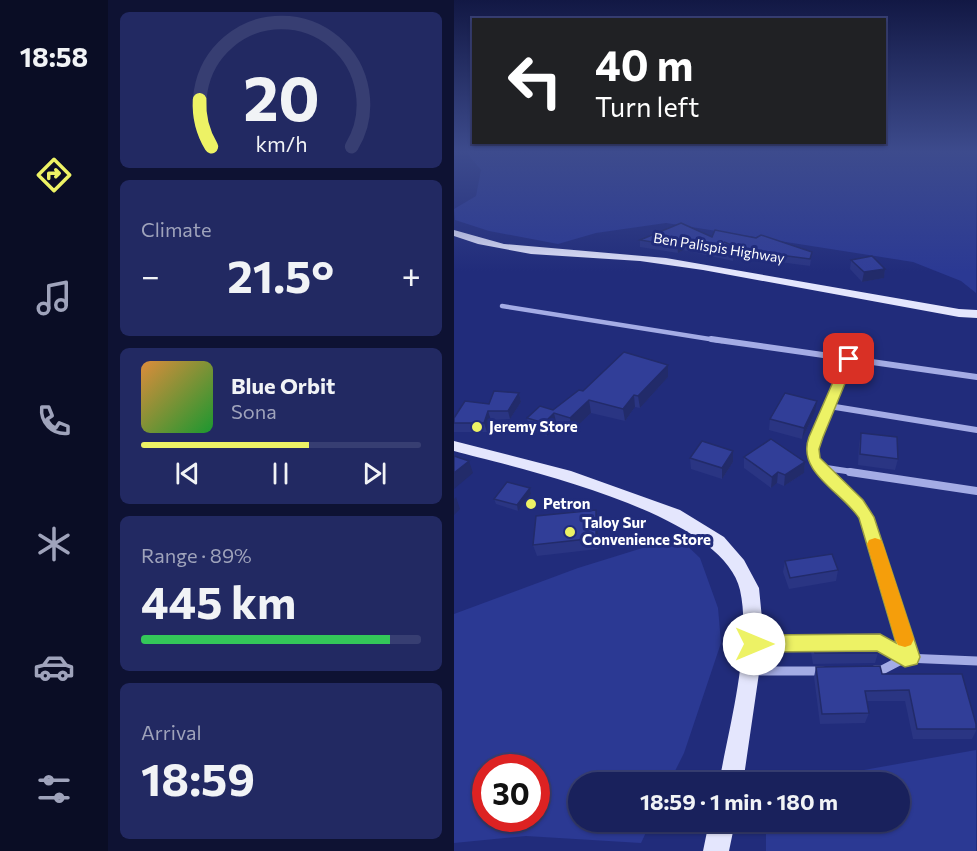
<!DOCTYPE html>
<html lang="en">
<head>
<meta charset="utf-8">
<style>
  body { margin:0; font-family:Commissioner,sans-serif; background:#222962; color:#f1f3f6; height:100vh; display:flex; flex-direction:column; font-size:22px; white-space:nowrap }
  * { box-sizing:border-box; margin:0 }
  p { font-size:20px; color:#9fa3bb }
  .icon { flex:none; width:33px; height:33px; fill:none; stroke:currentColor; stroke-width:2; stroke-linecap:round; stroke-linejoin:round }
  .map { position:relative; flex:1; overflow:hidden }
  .side { display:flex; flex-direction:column; gap:12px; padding:12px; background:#0e1233; width:346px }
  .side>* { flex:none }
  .hud { position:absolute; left:18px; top:18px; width:414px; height:126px; border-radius:0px; box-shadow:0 2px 4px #0004,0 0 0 2px #373e72; background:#202124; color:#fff; overflow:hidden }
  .speed { position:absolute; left:18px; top:754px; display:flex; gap:12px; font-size:30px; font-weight:700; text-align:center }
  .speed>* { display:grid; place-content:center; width:78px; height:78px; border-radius:50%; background:#19215c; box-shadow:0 2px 4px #0004,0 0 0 2px #373e72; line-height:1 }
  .speed .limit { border:9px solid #d22; background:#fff; color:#111 }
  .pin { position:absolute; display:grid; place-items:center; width:51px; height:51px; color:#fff; margin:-26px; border-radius:12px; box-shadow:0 3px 9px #0006 }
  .me { position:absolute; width:66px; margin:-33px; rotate:90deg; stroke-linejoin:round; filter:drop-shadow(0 0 4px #0008) }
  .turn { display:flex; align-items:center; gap:21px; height:126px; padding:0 24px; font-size:27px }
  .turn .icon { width:78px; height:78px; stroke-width:2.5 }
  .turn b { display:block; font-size:42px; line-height:51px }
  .big { font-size:45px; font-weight:700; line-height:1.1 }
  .side .card { flex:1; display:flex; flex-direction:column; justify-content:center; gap:9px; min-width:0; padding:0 21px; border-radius:9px; background:#222962 }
  .side .dial { align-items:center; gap:0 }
  .dial svg { height:156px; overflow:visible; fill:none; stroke:#373e72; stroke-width:7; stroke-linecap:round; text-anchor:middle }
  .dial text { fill:#f1f3f6; stroke:none }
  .song { display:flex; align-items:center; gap:18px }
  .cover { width:72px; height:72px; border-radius:9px; background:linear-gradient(135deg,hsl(30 70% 55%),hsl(130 70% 35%)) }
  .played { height:6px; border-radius:3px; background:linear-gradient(90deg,#edf265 60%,#373e72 60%) }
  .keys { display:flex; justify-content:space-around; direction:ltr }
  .heat { display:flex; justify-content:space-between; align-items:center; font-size:33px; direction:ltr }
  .charge { height:9px; border-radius:4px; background:linear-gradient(90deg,#34c759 89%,#373e72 0) }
  .trip { position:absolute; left:114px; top:772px; width:342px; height:60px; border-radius:30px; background:#19215c; box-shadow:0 2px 4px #0004,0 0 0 2px #373e72; font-weight:700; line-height:60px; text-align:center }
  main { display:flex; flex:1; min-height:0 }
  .dock { display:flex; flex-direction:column; width:108px; justify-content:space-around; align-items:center; background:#0a0d25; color:#9fa3bb }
  .dock .icon { width:42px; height:42px }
  .dock .active { color:#edf265 }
  .dock b { font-size:27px; color:#f1f3f6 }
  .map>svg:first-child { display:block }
</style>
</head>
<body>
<main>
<nav class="dock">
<b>18:58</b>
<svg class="icon active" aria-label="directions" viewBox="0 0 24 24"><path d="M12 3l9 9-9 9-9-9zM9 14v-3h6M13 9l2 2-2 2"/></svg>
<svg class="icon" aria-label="music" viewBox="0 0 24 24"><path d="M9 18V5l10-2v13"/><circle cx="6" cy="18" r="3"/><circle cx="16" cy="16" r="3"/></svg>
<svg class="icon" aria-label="phone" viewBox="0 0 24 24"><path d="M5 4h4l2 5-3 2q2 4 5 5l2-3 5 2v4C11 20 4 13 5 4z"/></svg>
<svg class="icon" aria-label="climate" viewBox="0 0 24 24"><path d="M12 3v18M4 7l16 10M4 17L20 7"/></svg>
<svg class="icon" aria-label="car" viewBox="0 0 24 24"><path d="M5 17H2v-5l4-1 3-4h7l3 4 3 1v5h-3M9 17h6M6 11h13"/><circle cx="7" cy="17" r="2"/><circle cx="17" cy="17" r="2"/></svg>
<svg class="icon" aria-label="filters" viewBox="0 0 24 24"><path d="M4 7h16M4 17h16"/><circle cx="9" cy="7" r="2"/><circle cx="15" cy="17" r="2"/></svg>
</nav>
<section class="side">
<div class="card dial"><svg viewBox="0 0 100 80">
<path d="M14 69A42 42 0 1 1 86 69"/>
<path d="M14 69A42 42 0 0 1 8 45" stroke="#edf265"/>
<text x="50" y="56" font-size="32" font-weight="700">20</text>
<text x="50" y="72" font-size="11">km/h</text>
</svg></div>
<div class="card"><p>Climate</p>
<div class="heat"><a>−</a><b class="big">21.5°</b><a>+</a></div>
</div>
<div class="card">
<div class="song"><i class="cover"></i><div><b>Blue Orbit</b><p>Sona</p></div></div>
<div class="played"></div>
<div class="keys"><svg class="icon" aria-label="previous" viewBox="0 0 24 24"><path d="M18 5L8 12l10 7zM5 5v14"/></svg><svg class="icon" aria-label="pause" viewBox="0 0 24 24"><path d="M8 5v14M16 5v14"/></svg><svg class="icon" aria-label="next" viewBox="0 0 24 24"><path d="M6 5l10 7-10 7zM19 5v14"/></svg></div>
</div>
<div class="card"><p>Range · 89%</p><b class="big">445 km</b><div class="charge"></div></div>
<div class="card"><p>Arrival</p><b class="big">18:59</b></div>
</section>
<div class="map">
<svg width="523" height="851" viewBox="0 0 523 851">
  <rect width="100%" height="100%" fill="#212c7b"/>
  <path fill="#2b3993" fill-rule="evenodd" d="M12,152H522V293L507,281L459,262L212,223L142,233L104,244L35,231L1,220L0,209L22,196L27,170Z
    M224,537L246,558L264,608L267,643L230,753L215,783H124V822H197L187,843L72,836L0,843V614L124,568ZM32,768H82V819H32Z
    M522,750V851H312V822H446V783H337Z"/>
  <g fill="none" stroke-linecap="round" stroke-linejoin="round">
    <path stroke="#a4ace5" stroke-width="4.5" d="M48,306L268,341"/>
    <path stroke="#a4ace5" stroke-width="6" d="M257,339L523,377
      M375,406L523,430
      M366,467L405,473
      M370,473L359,458L358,449L395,359"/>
    <path stroke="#a4ace5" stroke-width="8" d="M369,472L403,504L412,517L451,640
      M396,472L523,491"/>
    <path stroke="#a4ace5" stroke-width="9" d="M450,639L456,657
      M417,643H426L451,658
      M303,644L364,643
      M421,670H428L451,658L523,661
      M298,671H369"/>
    <path fill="#e4e6fd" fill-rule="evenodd" d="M0,230L50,244L212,258L505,309L523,310V318L505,317L249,270L186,261L77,254L24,244L0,236Z
      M0,441L117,471L226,510L270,537L290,560L305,588L310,639L289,783H265C275,727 298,644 286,590C269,513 67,469 0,451Z
      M255,822H281L275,851H249Z"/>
  </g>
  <path fill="#2a3583" d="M258,237L357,259L356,266L302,259L301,261L283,256V254L282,253L279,261L229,250L224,253L186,247V240Z
    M397,260L431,269L430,278L408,282L396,269Z
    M214,365V377L186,408L181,407L171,421L137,413L118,431L103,426L93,436L76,430L73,418L99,410L129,391Z
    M65,393L67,402L56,419L37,420L33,432H0V418Z
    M361,412L348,439L315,430L316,419Z
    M407,433L444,459L441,470L404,465L405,444Z
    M279,451V462L268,479L237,469L236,458Z
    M290,457L351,462L350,473L330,486L323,483L317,488L290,468Z
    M76,488L77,494L64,511L42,504L40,499Z
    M142,510L144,521V549L83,556L79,545Z
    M331,561L384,570L382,581L335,589L329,572Z
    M359,641L424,653L421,663L359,664L357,652Z
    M362,667L428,674L522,724V731L518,739H459L451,701H412L415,713L411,723L366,724L360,677Z"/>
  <path fill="#222b6a" d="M229,242V250L224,253L223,246Z
    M282,247V254L279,261L280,253Z
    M431,269L430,278L408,282L410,272Z
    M214,365V377L186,408L184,396Z
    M65,393L67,402L56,419L54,411Z
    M180,395L181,407L171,421L169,409Z
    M135,400L137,413L118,431L116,418Z
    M363,401L361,412L348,439L350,428Z
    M34,411L37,420L33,432L30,423Z
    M100,413L103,426L93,436L90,423Z
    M279,451V462L268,479V468Z
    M15,461L19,473L0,489V473Z
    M351,462L350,473L330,486L331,475Z
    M324,472L323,483L317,488L318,477Z
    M76,488L77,494L64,511L63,505Z
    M2,497L6,509L0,515V499Z
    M142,510L144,521V549L142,538Z"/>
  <path fill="#313e98" stroke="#222b6a" stroke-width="1.5" d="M227,223L258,237L261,230L302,238L307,235L358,252L356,259L303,252L301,254L283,249L285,248L270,242L282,247L280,253L229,242L223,246L186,240Z
    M418,256L431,269L410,272L397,260Z
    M170,352L214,365L184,396L180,395L169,409L135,400L116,418L100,413L90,423L73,418L86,406L99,410L125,390L129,391Z
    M40,391L65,393L54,411H34L30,423H0V418L11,401L35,404Z
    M331,393L363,401L350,428L316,419Z
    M407,433L443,437L444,459L406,454Z
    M317,439L351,462L331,475L324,472L318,477L290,457Z
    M248,441L279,451L268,468L236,458Z
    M0,456L15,461L0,473Z
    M53,482L76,488L63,505L40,499Z
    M142,510V538L79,545L82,516Z
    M378,554L384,570L336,578L331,561Z
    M359,641L422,642L424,653H361Z
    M426,666L428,674H508L522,724V729H463L455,690L411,691L415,713L368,714L362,667Z"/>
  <linearGradient id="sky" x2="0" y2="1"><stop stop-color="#121844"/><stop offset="0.56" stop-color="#3d4b8d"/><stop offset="1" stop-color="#3d4b8d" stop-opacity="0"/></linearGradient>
  <rect width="523" height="271" fill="url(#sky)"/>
  <path fill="#edf265" stroke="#9a9d42" stroke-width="1.5" d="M395,356L401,359L369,437L365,449L366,458L409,500L420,517L466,657L463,664L451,667L423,651L300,652L293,649L290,644L293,638L300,635L426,634L442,643L405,518C388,492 342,472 355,437L389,359Z"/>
  <path fill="#f59e0b" d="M421,538L427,540L429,544L460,639L457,645L451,647L444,645L441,639L413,544L415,540Z"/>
  <g fill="#edf265" stroke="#212c7b" stroke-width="2">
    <circle cx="23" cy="427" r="6"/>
    <circle cx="77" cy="504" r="6"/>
    <circle cx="116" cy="532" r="6"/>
  </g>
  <g text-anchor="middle" stroke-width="6" stroke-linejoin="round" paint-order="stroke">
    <g font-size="14" fill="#fff" stroke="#212c7b">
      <text transform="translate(265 248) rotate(9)" y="5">Ben Palispis Highway</text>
    </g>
    <g font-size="15" font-weight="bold" fill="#fff" stroke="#212c7b" text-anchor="start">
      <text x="35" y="432">Jeremy Store</text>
      <text x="89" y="509">Petron</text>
      <text x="128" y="528">Taloy Sur<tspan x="128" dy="17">Convenience Store</tspan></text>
    </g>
  </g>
</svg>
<div class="speed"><div class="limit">30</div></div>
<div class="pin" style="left:395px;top:359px;background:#d93025"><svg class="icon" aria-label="arrive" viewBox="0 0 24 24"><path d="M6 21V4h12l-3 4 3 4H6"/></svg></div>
<svg class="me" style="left:300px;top:644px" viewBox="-20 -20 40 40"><circle r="19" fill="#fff"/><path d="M0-13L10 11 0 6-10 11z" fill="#edf265"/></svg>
<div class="trip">18:59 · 1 min · 180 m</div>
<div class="hud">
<div class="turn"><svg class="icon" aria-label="left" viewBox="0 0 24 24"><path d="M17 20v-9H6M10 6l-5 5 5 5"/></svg><div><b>40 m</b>Turn left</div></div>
</div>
</div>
</main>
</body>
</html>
